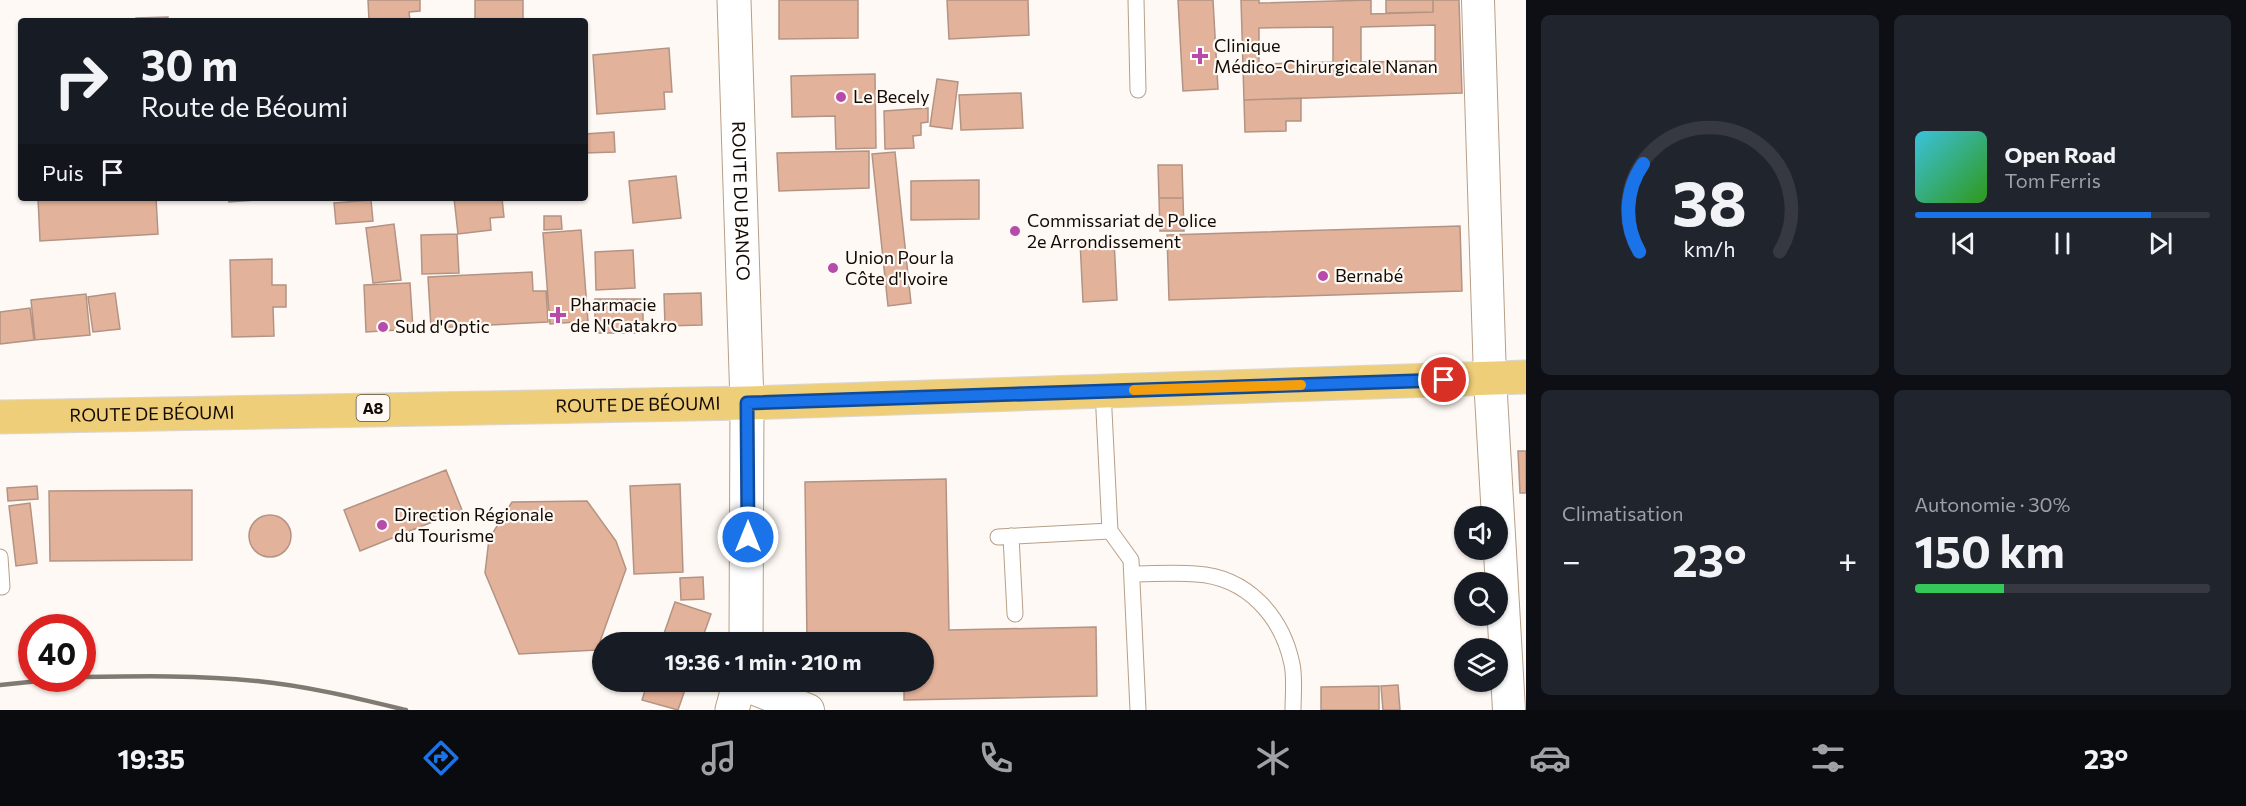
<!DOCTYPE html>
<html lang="fr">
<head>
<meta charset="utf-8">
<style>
  body { margin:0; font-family:Commissioner,sans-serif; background:#20242c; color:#f1f3f6; height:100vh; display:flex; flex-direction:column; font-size:22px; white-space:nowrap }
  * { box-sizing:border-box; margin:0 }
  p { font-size:20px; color:#9ea1a6 }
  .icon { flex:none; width:33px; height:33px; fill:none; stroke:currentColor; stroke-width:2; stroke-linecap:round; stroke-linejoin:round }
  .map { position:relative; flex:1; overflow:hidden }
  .sheet { display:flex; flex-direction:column; gap:15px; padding:15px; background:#0d0f14; width:720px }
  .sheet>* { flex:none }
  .hud { position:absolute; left:18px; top:18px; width:570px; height:183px; border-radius:6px; box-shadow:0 2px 4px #0004; background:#171b24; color:#f1f3f6; overflow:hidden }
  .buttons { position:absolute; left:1454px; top:506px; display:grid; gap:12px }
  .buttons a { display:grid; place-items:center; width:54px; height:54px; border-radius:50%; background:#171b24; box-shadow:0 2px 4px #0004; font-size:30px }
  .speed { position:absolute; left:18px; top:614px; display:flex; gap:12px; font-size:30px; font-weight:700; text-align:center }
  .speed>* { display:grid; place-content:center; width:78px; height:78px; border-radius:50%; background:#171b24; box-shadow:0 2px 4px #0004; line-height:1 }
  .speed .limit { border:9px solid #d22; background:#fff; color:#111 }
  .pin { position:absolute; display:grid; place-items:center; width:51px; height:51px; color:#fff; margin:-26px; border:3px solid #fff; border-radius:50%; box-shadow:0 2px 6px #0007 }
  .me { position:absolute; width:66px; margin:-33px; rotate:0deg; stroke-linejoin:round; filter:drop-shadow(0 0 4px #0008) }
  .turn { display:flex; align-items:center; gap:21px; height:126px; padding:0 24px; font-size:27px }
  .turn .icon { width:78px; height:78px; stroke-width:2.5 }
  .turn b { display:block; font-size:42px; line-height:51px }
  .then { display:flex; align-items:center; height:57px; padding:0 24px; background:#0003; gap:12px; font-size:22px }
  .big { font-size:45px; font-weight:700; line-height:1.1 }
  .sheet .widget { flex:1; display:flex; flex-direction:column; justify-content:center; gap:9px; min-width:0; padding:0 21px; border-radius:9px; background:#20242c }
  .sheet .dial { align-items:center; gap:0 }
  .dial svg { height:156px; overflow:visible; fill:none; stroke:#363941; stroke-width:7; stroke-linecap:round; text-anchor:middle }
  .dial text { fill:#f1f3f6; stroke:none }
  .song { display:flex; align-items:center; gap:18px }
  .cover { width:72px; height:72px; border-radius:9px; background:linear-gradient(135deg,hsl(190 70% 55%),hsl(110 70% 35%)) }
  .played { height:6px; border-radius:3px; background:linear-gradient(90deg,#1a73e8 80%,#363941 80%) }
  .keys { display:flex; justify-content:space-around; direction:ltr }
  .heat { display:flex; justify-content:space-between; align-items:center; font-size:33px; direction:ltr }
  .charge { height:9px; border-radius:4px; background:linear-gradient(90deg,#34c759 30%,#363941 0) }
  .sheet .tiles { flex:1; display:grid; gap:15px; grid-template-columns:repeat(2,1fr) }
  .trip { position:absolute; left:592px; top:632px; width:342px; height:60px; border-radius:30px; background:#171b24; box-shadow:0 2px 4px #0004; font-weight:700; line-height:60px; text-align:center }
  .dock { display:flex; height:96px; justify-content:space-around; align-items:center; background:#090b0e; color:#9ea1a6 }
  .dock .icon { width:42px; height:42px }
  .dock .active { color:#1a73e8 }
  .dock b { font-size:27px; color:#f1f3f6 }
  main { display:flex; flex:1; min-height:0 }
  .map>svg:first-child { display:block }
</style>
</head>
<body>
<main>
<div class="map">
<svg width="1526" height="710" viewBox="0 0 1526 710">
  <rect width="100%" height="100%" fill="#fef9f4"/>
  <path fill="#e3b29a" stroke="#b39384" stroke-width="1.5" fill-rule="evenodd" d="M368,0H420V11L409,12L410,21H369Z
    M475,0H523V21H475Z
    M779,0H858V38L779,39Z
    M947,0H1028L1029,35L949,39Z
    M1178,0H1213L1218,89L1183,91Z
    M1241,0H1259V3L1371,0V14L1433,12V0H1459L1462,93L1244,100ZM1435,25V61L1361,62V27ZM1333,27V62L1259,64V28Z
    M1386,0H1433V12L1386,13Z
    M168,17V21H136V18Z
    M669,48L672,92H664L665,109L597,114L593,55Z
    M875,74L876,148L836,149L835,116L792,117L791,76Z
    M937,79L958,82L952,129L930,126Z
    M1021,93L1023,128L961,130L959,95Z
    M1301,98V121H1286V131L1245,132L1244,100Z
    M928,108V122L921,123V135L913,136L914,148L885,149L884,111Z
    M614,132L615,152L585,153V134Z
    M869,151V188L779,191L777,153Z
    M895,152L911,303L888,306L872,154Z
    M1158,165H1182L1183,198H1159Z
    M676,176L681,218L633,223L629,181Z
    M979,180V219L911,220V181Z
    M38,198H156L158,234L40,241Z
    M228,198H285L229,202Z
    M454,198H502L504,217L490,218L491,230L458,234Z
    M1159,198H1183L1184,231H1160Z
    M371,200L373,221L336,224L334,203Z
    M544,216H561L562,229L544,230Z
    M394,224L401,280L373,283L366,228Z
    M1460,226L1462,291L1169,300L1167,235Z
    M581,230L588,321L550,324L543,233Z
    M457,234L459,273L422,274L421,235Z
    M1114,239L1117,300L1083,302L1080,241Z
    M633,250L635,288L596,290L595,252Z
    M272,259V285H286V307H273L274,336L232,337L230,260Z
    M532,272L533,291H546L548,322L431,328L428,277Z
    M410,283L413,329L366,332L364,285Z
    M115,293L120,329L93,332L88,297Z
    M701,293L702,325L665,326L664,294Z
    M86,294L90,335L35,340L31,300Z
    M595,299H643V333H595Z
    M30,308L34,340L0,344V312Z
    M1518,451H1526V493H1520Z
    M446,470L462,510L360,551L344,510Z
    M946,479L949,630L1096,627L1097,696L904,700V681H924V642H807L805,482Z
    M680,484L683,572L634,574L630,486Z
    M37,486L38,499L8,501L7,488Z
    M192,490V560L50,561L49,491Z
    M587,501L616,541L626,569L597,650L519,654L485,573L489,539L512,502Z
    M30,503L37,563L16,566L9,506Z
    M249 536a21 21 0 1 1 42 0a21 21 0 1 1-42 0Z
    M703,577L704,599L681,600L680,578Z
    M675,602L711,614L701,642H661Z
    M648,681H688L678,710L642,700Z
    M1398,685L1400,710H1383L1381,686Z
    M1379,686V710H1321V687Z"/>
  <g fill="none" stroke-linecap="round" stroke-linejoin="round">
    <defs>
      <path id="lane" d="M1136,0L1138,90
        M1103,391L1110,531L1131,560L1138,710
        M1011,536L1015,614
        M998,537L1110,531
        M0,557L2,587
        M1132,574C1153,574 1175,572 1196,574C1247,577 1282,616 1292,664C1295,678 1293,695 1293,710"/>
      <path id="street" d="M1478,0L1490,378L1509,710
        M740,683L808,710"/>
      <g id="secondary">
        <path id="s1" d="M734,0L747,403L746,642"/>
        <path d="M732,710L740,681"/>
      </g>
      <g id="primary">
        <path id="s2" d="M0,417L747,403L1526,377"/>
      </g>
    </defs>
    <use href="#lane" stroke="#b79f88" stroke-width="17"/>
    <use href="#street" stroke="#b79f88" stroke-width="34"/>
    <use href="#secondary" stroke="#b79f88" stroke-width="35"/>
    <use href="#primary" stroke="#d9d8d7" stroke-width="35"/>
    <use href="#lane" stroke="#fff" stroke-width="15"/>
    <use href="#street" stroke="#fff" stroke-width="32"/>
    <use href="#secondary" stroke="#fff" stroke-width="33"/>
    <use href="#primary" stroke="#efce7a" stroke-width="33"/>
    <path stroke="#807a73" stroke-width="4.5" d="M82,677C141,676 199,675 257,681C307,686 356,698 406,710
      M0,685L68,678"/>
  </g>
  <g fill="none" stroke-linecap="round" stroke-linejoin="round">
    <defs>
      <path id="route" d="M748,537L747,403L1444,380"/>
    </defs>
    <use href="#route" stroke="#114b97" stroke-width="15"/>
    <use href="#route" stroke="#1a73e8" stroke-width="10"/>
    <path stroke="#f59e0b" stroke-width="10" d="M1134,390L1301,385"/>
  </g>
  <g fill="#b74bac" stroke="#fef9f4" stroke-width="2">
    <path d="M1197 47h6v6h6v6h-6v6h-6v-6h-6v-6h6z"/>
    <circle cx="841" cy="97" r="6"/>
    <circle cx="1015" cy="231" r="6"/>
    <circle cx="833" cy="268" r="6"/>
    <circle cx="1323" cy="276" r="6"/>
    <path d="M555 306h6v6h6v6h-6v6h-6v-6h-6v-6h6z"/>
    <circle cx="383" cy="327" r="6"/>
    <circle cx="382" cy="525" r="6"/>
  </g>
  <g text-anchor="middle" stroke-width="4.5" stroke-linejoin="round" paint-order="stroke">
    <rect fill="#fef9f4" stroke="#59524b" stroke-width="1.5" x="356.5" y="395" width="33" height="26" rx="4.5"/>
    <g font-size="16" font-weight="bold" fill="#120a03">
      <text x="373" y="414">A8</text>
    </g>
    <g font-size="18" fill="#120a03" stroke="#fef9f4" text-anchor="start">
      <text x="1214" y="52">Clinique<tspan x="1214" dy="21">Médico-Chirurgicale Nanan</tspan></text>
      <text x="853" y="103">Le Becely</text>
      <text x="1027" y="227">Commissariat de Police<tspan x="1027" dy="21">2e Arrondissement</tspan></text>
      <text x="845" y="264">Union Pour la<tspan x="845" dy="21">Côte d'Ivoire</tspan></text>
      <text x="1335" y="282">Bernabé</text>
      <text x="570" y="311">Pharmacie<tspan x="570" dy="21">de N'Gatakro</tspan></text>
      <text x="395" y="333">Sud d'Optic</text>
      <text x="394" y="521">Direction Régionale<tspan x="394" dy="21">du Tourisme</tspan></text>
    </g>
    <g font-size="18" fill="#120a03" stroke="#fef9f4">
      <text dy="6" stroke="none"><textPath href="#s1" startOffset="201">ROUTE DU BANCO</textPath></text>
      <text dy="6" stroke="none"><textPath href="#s2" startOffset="638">ROUTE DE BÉOUMI</textPath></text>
      <text dy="6" stroke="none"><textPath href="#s2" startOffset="152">ROUTE DE BÉOUMI</textPath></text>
    </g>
  </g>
</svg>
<div class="buttons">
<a><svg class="icon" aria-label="sound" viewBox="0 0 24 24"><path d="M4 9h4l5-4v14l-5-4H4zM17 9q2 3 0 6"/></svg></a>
<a><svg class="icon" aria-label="search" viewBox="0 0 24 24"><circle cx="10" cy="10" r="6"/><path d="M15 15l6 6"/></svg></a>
<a><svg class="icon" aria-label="layers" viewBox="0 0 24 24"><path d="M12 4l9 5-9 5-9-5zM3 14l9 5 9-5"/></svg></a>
</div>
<div class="speed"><div class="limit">40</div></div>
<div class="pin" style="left:1444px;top:380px;background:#d93025"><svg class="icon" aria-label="arrive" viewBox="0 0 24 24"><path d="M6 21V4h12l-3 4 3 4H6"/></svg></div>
<svg class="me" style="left:748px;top:537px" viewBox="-20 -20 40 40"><circle r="17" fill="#1a73e8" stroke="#fff" stroke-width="3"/><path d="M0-11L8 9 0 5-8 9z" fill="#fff"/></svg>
<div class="trip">19:36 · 1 min · 210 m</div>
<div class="hud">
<div class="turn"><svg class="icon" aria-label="right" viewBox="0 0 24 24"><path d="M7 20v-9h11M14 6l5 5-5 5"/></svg><div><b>30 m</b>Route de Béoumi</div></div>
<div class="then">Puis<svg class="icon" aria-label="arrive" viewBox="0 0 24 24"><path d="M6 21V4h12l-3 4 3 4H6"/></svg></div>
</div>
</div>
<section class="sheet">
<div class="tiles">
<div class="widget dial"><svg viewBox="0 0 100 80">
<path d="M14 69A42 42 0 1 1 86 69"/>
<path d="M14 69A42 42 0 0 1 16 24" stroke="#1a73e8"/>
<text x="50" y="56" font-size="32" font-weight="700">38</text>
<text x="50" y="72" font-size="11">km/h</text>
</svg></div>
<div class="widget">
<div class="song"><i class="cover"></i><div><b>Open Road</b><p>Tom Ferris</p></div></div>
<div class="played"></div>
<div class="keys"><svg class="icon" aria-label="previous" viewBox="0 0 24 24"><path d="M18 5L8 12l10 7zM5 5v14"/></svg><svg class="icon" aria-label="pause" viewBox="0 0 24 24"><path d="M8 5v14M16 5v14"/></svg><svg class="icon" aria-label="next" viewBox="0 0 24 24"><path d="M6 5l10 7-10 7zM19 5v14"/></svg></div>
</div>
<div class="widget"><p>Climatisation</p>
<div class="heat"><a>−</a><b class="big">23°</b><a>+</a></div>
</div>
<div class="widget"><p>Autonomie · 30%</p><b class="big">150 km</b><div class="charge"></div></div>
</div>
</section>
</main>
<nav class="dock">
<b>19:35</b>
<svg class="icon active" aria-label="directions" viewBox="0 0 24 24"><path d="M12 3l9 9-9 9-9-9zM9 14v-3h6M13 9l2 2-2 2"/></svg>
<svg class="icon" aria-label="music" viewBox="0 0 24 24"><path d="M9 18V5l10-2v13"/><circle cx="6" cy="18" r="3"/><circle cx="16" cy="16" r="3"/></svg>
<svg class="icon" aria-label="phone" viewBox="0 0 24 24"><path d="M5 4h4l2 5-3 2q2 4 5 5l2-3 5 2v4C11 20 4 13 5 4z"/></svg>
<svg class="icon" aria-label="climate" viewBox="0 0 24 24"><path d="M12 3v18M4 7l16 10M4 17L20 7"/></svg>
<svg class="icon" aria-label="car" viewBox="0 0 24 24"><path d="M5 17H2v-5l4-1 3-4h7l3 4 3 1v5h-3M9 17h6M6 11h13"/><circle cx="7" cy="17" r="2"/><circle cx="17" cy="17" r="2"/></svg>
<svg class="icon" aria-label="filters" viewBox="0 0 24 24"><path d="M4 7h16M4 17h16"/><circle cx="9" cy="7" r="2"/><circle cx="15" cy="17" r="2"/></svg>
<b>23°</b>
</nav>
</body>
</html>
